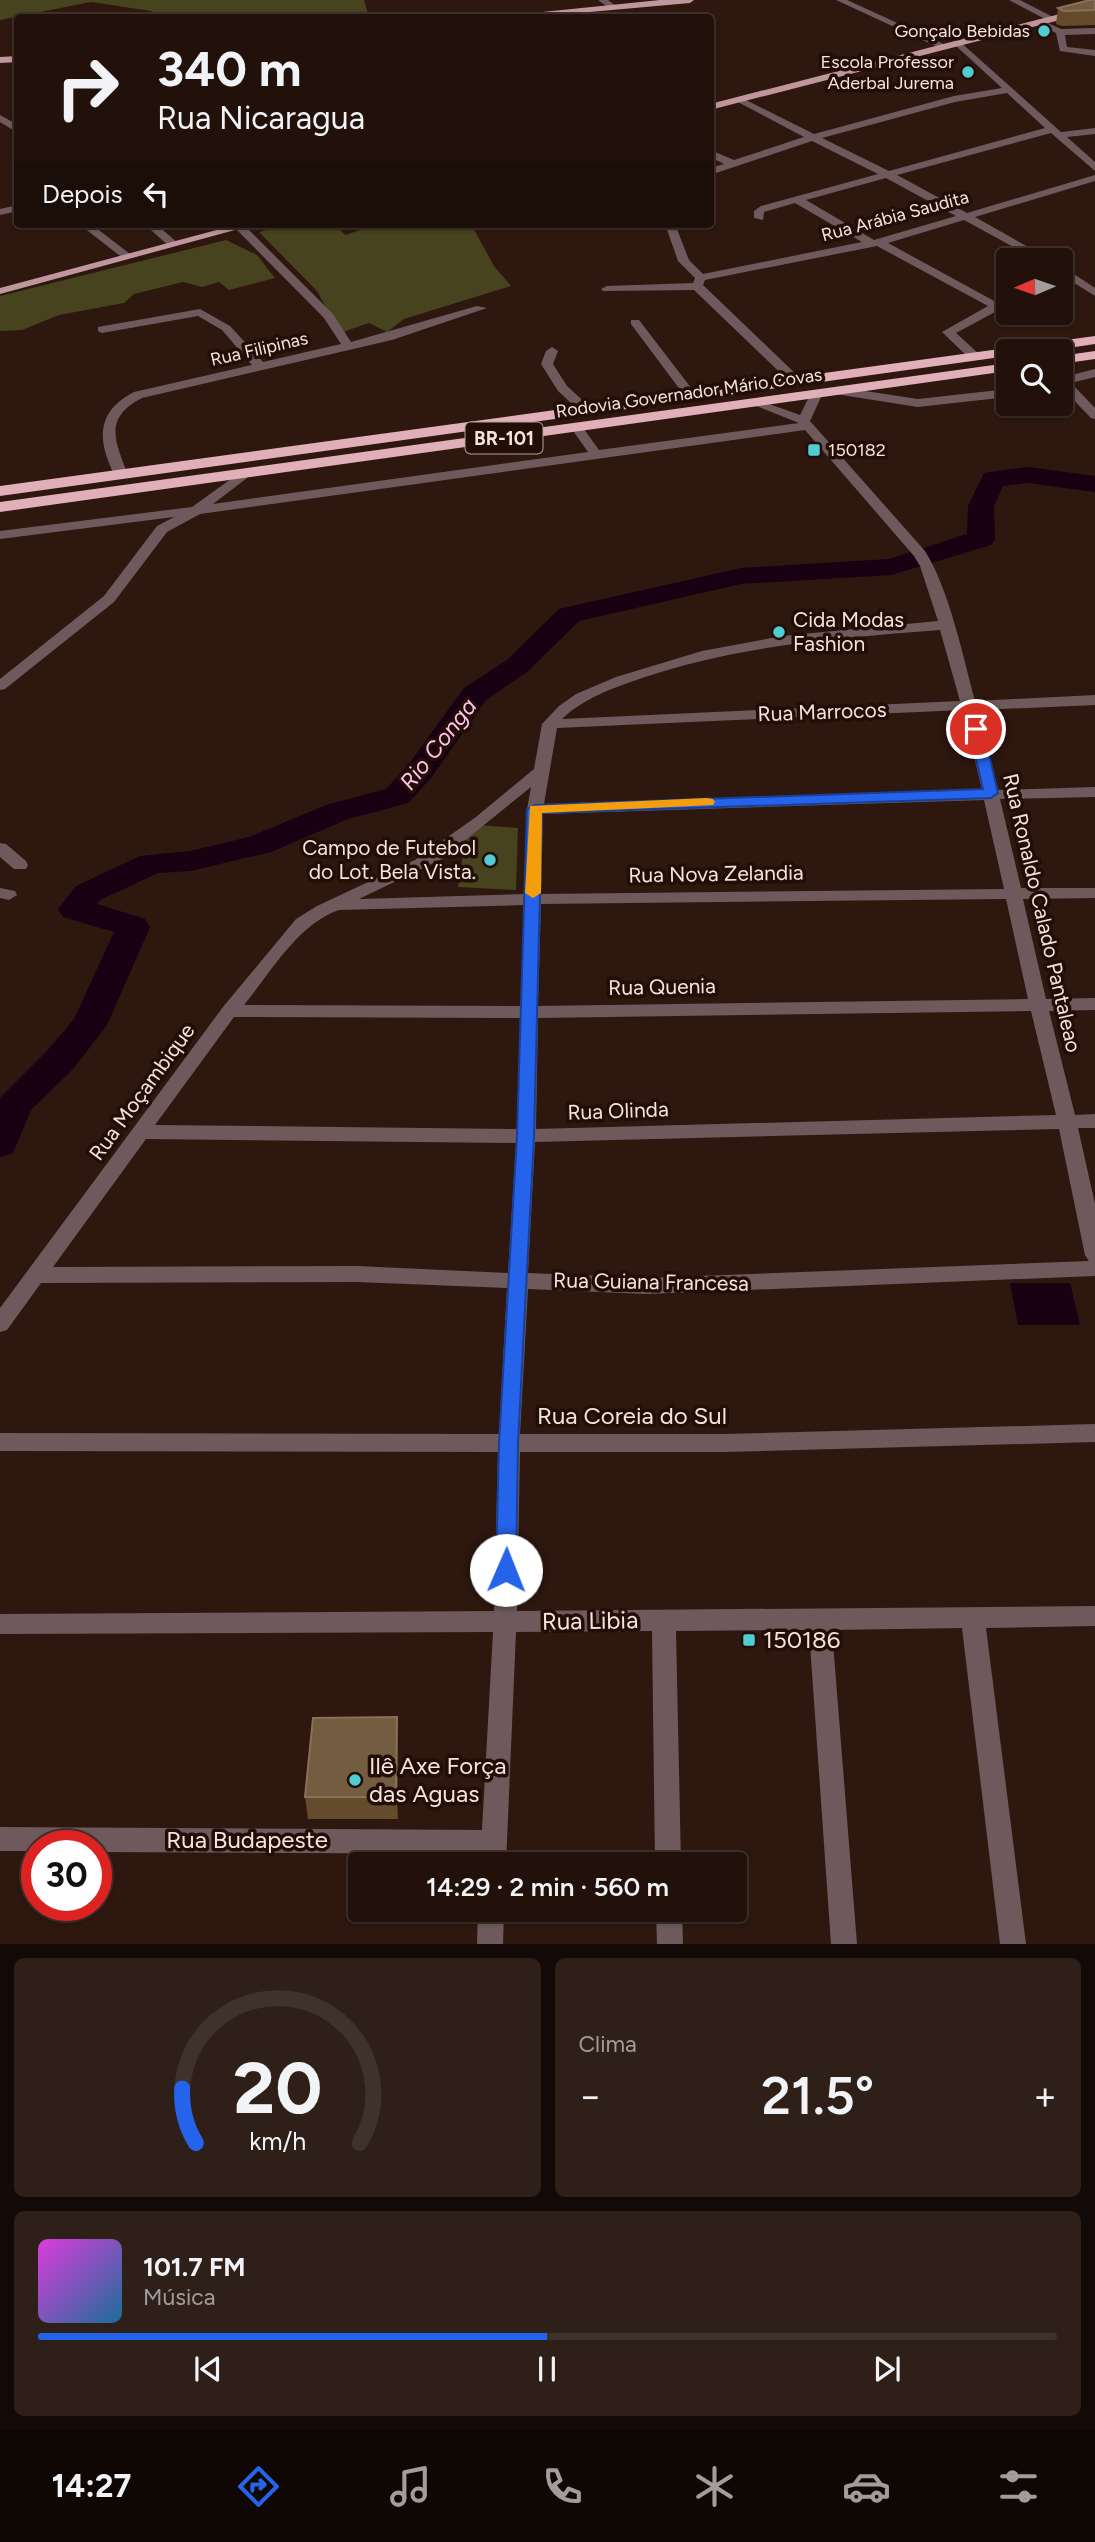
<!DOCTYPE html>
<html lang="pt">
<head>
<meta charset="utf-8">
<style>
  body { margin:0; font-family:Figtree,sans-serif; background:#2e1f19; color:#f1f3f6; height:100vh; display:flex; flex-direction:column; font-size:26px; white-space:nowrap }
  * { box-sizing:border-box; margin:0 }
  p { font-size:23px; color:#a29d9d }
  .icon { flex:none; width:38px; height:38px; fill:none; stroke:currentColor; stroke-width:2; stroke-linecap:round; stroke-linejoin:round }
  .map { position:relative; height:1944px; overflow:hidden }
  .drawer { display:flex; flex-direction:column; gap:14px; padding:14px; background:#130906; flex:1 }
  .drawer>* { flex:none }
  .banner { position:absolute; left:14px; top:14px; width:700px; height:214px; border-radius:7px; box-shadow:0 2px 5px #0004,0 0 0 2px #3f312c; background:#22110b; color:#f1f3f6; overflow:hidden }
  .needle { width:46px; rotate:268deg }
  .buttons { position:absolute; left:996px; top:248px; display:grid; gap:14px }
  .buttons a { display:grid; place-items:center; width:77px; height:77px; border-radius:7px; background:#22110b; box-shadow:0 2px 5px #0004,0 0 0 2px #3f312c; font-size:35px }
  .speed { position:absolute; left:21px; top:1830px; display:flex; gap:14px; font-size:35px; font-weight:700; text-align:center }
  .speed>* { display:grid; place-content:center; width:91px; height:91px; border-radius:50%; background:#22110b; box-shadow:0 2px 5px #0004,0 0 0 2px #3f312c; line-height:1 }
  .speed .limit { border:10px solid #d22; background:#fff; color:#111 }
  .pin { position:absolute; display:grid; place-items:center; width:60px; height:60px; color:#fff; margin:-30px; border:4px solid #fff; border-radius:50%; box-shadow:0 2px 7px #0007 }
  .me { position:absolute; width:77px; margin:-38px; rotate:1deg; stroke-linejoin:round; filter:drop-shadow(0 0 5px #0008) }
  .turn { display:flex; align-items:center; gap:24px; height:147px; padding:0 28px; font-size:32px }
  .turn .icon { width:91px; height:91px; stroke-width:2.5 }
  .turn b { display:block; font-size:49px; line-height:60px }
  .then { display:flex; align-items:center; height:66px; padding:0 28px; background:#0003; gap:14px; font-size:26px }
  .big { font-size:52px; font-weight:600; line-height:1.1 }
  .drawer .tile { flex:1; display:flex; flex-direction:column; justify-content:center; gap:10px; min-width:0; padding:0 24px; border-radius:10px; background:#2e1f19 }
  .drawer .dial { align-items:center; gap:0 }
  .dial svg { height:182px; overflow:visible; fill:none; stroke:#3f312c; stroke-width:7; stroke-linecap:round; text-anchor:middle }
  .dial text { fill:#f1f3f6; stroke:none }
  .song { display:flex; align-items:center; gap:21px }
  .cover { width:84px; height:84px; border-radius:10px; background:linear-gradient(135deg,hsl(300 70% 55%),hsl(200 70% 35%)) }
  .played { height:7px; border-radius:4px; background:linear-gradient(90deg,#2563eb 50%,#3f312c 50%) }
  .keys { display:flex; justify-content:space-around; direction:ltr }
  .heat { display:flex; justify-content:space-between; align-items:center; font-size:38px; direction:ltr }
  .drawer .tiles { flex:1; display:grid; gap:14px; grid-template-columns:1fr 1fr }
  .tile:last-child { grid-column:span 2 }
  .trip { position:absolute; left:348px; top:1852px; width:399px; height:70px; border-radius:7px; background:#22110b; box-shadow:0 2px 5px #0004,0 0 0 2px #3f312c; font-weight:600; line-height:70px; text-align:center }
  .tabs { display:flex; height:112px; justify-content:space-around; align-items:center; background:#0e0704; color:#a29d9d }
  .tabs .icon { width:49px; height:49px }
  .tabs .on { color:#2563eb }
  .tabs b { font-size:32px; color:#f1f3f6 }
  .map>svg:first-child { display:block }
</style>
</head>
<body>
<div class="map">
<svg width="1095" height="1944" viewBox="0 0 1095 1944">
  <rect width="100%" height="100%" fill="#2d170f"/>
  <path fill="#46431e" d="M0,0H364L369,17H158L151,11L91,2L0,20Z
    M289,224H335L345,235L379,224H471L494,266L511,286L404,319L387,332L369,323L340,333L317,291L259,232Z
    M226,240L257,255L275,278L229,290L219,282L202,287L183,282L134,294L124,303L59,315L22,330L0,331V296Z
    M478,825L518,828L516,890L458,887L466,833Z"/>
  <path fill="#170113" d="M1010,1283H1070L1080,1325H1018Z"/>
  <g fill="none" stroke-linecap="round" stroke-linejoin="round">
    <path fill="#170113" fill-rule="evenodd" d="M1028,467L1095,476V492L1028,483L1003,486L994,506L995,539L991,545L891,575L741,584L579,621L527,672L486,700L431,778L408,803L348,819L271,852L190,871L158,873L100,900L97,904L145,919L150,927L107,1025L73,1069L31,1110L13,1153L0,1157V1098L47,1051L74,1019L114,932L63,917L58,909L76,886L140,856L190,851L249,837L326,805L386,789L409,764L464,688L507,660L559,609L741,568L889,559L967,534L968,506L984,473Z"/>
    <path fill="#6e5a5d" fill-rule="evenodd" d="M598,0H608L616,6L609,8Z
      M836,0H847L950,47L942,49Z
      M1009,0H1020L1055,18L1047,20Z
      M1039,19L1061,29L1095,28V34L1065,35L1067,47L1095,50V56L1060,51L1056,33L1036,24L1034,22Z
      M958,40L1061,132L1095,128V134L1067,137L1095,162V171L1051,133L897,175L967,213L1095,175V181L975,217L1053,261H1039L964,220L888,243L996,302L1008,297V305L956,333L979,354V360H971L942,332L988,306L877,246L705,280L703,285L801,379L803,382L797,386L793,385L694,290L603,291L601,289L607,286L693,283L695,278L678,261L665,224H675L689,260L703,274L862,242L795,203L764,212L763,220L754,218V211L761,206L878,174L812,141L710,175V168L724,164L710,157V150L734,160L804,137L734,100L742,98L814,134L954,96L1002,88L955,45L953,43ZM1007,93L1045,128L889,171L822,138L955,102ZM886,178L956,216L874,240L806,200Z
      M0,115L18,125V133L0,122Z
      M18,205V211L0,215V209Z
      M79,224H91L134,257L124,259Z
      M144,224H156L179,244L169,246Z
      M239,224L244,225L333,314L351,342L477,306L487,308L392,340L142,398C103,418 115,441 128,475L126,478H116C97,442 95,412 134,392L252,365L222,330L198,316L102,333L98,331V327L200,309L230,326L263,362L341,344L324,318L236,229L235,227Z
      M1060,265L1095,288V296L1060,274Z
      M631,320H639L695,393V399H687L631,324Z
      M552,347L558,351L553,364L567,386L591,408V414H583L558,391L541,364L546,351Z
      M1095,369V377L1071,383L1095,408V419L1091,418L1060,386V378Z
      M839,387L918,399L1008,389V397L918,407L835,394V388Z
      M816,391L822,395L810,421L925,551C949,589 963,656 975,701L1095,695V705L978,710L998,790L1095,787V797L1000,799L1021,888H1095V898L1023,899L1046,999L1095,998V1010L1049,1011L1075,1115L1095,1114V1128H1078L1095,1204V1276L647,1294L528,1289L520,1434H724L1095,1424V1442L724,1452H520L517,1611L1095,1606V1626L986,1628L1026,1944H1000L962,1628L832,1630L857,1944H831L809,1630L676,1631L681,1864H655L652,1631L516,1632L506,1864H480L481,1854L96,1852V1846H37V1851H0V1827L482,1830L493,1632L0,1634V1614L494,1611L498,1452L0,1451V1433L499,1434L507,1288L357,1282L41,1283L7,1330L0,1332V1308L223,1007L296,919L317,906L415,860L476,817L534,769L542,724L559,706L576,694L616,677L702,651L782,636L938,621L920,566L914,556L805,430L200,514L167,532L114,602L5,689L0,690V679L104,596L157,526L174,517L0,539V531L192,507L242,471L249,475L247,478L213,504L588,452L571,428L577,424L581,425L599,450L799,423L749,403L755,399L800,415L810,395ZM940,630L960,701L562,719C584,698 613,688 642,678C738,645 839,638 940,630ZM963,710L982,790L544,804L557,728ZM531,787L527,809L524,894L359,899L442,859ZM984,800L1004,889L541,894L543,814ZM1006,899L1028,999L538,1006L541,904ZM524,905L521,1006L244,1005C271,972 298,924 339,910ZM1031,1011L1056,1115L536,1129L538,1018ZM234,1017L520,1018L517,1129L155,1125ZM1059,1129L1085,1255L1089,1261L647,1278L528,1273L535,1142ZM146,1139L516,1143L508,1273L357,1266L53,1267Z
      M0,843L6,844L26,861L28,865L26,869H14L0,857Z
      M0,888L15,891L17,895L9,900L0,898Z
      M478,1909H504L503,1944H477Z
      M656,1909H682L683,1944H657Z"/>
    <path fill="#c0969d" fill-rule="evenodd" d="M660,0H694L690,3L523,18H483Z
      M1095,5V11L710,110V104Z
      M18,56V62L0,63V57Z
      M239,224H257L0,294V288Z"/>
    <path fill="#e1afb7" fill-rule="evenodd" d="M1095,336V344L1042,352H1008V356L0,496V486Z
      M1095,351V359L1060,364V356Z
      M1008,363V371L0,512V502Z"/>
  </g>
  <path fill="#644b2c" d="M1095,0V25L1062,26L1056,24L1058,8Z
    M398,1739V1819H308L305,1797Z"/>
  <path fill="#473019" d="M397,1717L398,1739V1819L396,1797Z"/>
  <path fill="#735c3f" stroke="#887158" stroke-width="2" d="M1090,0H1095V10L1064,11L1058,8Z
    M397,1717L396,1797H305L313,1718Z"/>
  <path fill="#2563eb" stroke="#184099" stroke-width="2" d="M976,725L983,729L998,793L991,798L542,813L534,1136L518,1443L516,1570L513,1577L506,1579L499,1577L496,1570L499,1443L517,1136L527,809L535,805L983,789L969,729Z"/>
  <path fill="#f59e0b" d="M707,798L713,799L715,802L713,805L542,813L541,893L533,898L525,893L530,806Z"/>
  <g fill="#51ccd3" stroke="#220d07" stroke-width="2.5">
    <circle cx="1044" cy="31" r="7"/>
    <circle cx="968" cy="72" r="7"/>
    <rect x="807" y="443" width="14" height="14" rx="3.5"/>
    <circle cx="779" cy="632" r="7"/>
    <circle cx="490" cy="860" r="7"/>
    <rect x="742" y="1633" width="14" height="14" rx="3.5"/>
    <circle cx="355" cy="1780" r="7"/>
  </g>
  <g text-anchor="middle" stroke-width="7" stroke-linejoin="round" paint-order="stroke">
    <g font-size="18" fill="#f4e3de" stroke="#220d07" text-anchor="end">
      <text x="1030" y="37">Gonçalo Bebidas</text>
      <text x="954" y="68">Escola Professor<tspan x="954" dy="21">Aderbal Jurema</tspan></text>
      <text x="828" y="456" text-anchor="start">150182</text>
    </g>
    <g font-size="18" fill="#f4e3de" stroke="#220d07">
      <text transform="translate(895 216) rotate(-15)" y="6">Rua Arábia Saudita</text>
      <text transform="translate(259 349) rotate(-13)" y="6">Rua Filipinas</text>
      <text transform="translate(689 393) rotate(-8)" y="6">Rodovia Governador Mário Covas</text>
    </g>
    <rect fill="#220d07" stroke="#b5a39e" stroke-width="2" x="465.5" y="422.5" width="77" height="31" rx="5"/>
    <g font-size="19" font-weight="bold" fill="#f4e3de">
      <text x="504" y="445">BR-101</text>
    </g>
    <g font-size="21" fill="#f4e3de" stroke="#220d07" text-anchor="start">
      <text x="793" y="627">Cida Modas<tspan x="793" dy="24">Fashion</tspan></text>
      <text x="476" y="855" text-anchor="end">Campo de Futebol<tspan x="476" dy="24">do Lot. Bela Vista.</tspan></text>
    </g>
    <g font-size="21" fill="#f4e3de" stroke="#220d07">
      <text transform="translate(822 712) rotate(-2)" y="7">Rua Marrocos</text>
      <text transform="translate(716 874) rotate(-1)" y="7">Rua Nova Zelandia</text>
      <text transform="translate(1042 913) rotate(77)" y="7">Rua Ronaldo Calado Pantaleao</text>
      <text transform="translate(662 987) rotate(-1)" y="7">Rua Quenia</text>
      <text transform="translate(142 1092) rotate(-54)" y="7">Rua Moçambique</text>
      <text transform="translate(618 1111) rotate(-2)" y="7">Rua Olinda</text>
      <text transform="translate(651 1282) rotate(1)" y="7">Rua Guiana Francesa</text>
    </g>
    <g font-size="23" font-style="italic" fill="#ffc3f1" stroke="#220d07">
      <text transform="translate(438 744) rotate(-52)" y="8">Rio Conga</text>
    </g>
    <g font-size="24" fill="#f4e3de" stroke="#220d07">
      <text x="632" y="1424">Rua Coreia do Sul</text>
      <text transform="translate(590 1621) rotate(-1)" y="8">Rua Libia</text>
      <text x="247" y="1848">Rua Budapeste</text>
    </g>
    <g font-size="24" fill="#f4e3de" stroke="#220d07" text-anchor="start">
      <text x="763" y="1648">150186</text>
      <text x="369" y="1774">Ilê Axe Força<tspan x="369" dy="28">das Aguas</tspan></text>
    </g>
  </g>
</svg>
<div class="buttons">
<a><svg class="needle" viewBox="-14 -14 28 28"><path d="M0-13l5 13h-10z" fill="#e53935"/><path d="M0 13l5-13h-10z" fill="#a29d9d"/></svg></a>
<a><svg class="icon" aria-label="search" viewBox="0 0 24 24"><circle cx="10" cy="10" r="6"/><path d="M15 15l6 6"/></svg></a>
</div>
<div class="speed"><div class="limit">30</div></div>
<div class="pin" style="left:976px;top:729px;background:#d93025"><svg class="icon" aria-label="arrive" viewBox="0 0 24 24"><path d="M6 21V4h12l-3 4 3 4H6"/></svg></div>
<svg class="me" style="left:506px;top:1570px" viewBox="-20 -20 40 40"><circle r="19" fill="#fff"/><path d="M0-13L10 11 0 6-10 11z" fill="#2563eb"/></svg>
<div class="trip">14:29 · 2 min · 560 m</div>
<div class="banner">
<div class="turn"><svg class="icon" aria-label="right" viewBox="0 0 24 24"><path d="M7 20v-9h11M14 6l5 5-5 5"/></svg><div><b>340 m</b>Rua Nicaragua</div></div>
<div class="then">Depois<svg class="icon" aria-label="left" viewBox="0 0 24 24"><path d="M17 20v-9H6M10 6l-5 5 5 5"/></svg></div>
</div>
</div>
<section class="drawer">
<div class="tiles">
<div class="tile dial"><svg viewBox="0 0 100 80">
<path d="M14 69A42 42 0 1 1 86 69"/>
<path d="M14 69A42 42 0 0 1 8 45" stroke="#2563eb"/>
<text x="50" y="56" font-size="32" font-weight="700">20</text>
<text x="50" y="72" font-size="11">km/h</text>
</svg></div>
<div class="tile"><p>Clima</p>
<div class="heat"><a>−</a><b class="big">21.5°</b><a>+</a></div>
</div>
<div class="tile">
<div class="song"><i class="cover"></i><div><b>101.7 FM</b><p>Música</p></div></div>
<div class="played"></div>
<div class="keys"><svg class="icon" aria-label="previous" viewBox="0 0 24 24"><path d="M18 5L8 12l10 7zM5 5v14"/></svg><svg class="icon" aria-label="pause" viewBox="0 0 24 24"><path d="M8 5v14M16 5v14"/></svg><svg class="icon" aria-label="next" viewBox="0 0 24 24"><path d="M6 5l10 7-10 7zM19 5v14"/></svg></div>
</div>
</div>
</section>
<nav class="tabs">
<b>14:27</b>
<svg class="icon on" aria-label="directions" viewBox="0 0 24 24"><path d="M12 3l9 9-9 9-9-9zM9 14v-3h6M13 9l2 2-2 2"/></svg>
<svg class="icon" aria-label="music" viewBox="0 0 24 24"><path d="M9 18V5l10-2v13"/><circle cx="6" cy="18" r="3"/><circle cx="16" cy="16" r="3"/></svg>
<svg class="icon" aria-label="phone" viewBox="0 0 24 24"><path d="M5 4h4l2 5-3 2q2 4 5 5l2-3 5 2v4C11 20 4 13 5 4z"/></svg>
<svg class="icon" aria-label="climate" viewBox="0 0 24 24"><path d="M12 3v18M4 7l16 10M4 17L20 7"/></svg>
<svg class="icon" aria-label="car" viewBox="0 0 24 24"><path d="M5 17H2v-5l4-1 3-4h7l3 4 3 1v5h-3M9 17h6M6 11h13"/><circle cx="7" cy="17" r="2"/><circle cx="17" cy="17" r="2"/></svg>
<svg class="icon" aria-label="filters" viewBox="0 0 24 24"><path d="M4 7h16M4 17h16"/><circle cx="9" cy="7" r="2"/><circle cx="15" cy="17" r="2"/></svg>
</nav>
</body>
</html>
